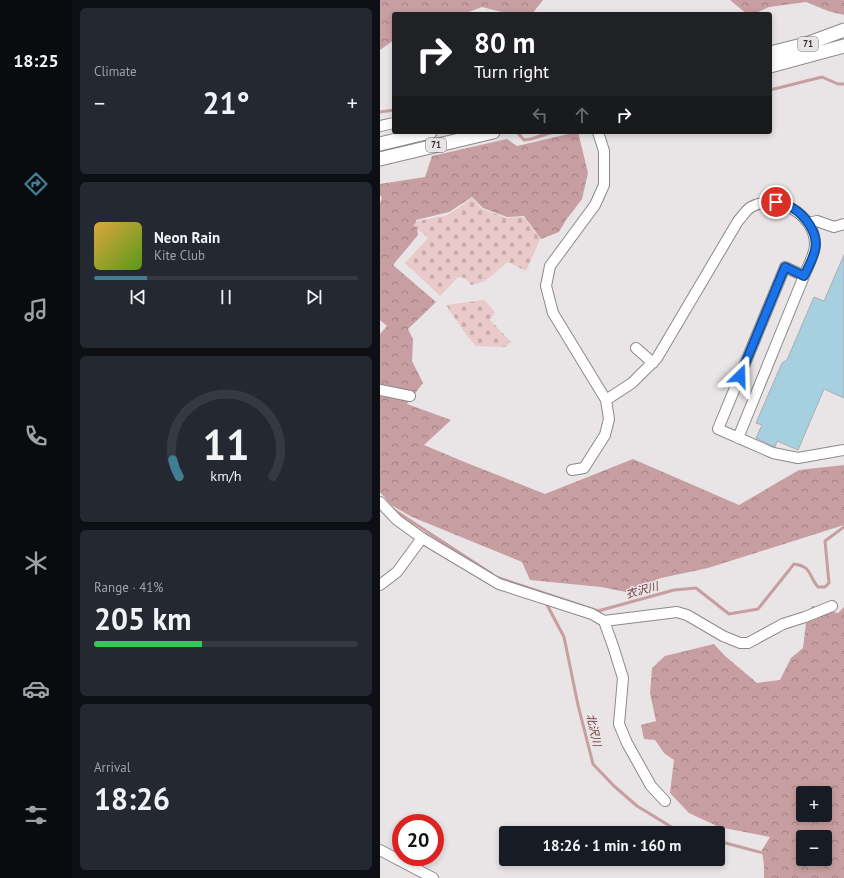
<!DOCTYPE html>
<html lang="en">
<head>
<meta charset="utf-8">
<style>
  body { margin:0; font-family:"PT Sans","Noto Sans JP",sans-serif; background:#242831; color:#f1f3f6; height:100vh; display:flex; flex-direction:column; font-size:15px; white-space:nowrap }
  * { box-sizing:border-box; margin:0 }
  p { font-size:13px; color:#9ea1a6 }
  .icon { flex:none; width:22px; height:22px; fill:none; stroke:currentColor; stroke-width:2; stroke-linecap:round; stroke-linejoin:round }
  .map { position:relative; flex:1; overflow:hidden }
  .side { display:flex; flex-direction:column; gap:8px; padding:8px; background:#0d0f14; width:308px }
  .side>* { flex:none }
  .banner { position:absolute; left:12px; top:12px; width:380px; height:122px; border-radius:4px; box-shadow:0 2px 6px #0003; background:#202124; color:#fff; overflow:hidden }
  .tools { position:absolute; left:416px; top:786px; display:grid; gap:8px }
  .tools a { display:grid; place-items:center; width:36px; height:36px; border-radius:4px; background:#171b24; box-shadow:0 2px 6px #0003; font-size:20px }
  .speed { position:absolute; left:12px; top:814px; display:flex; gap:8px; font-size:20px; font-weight:700; text-align:center }
  .speed>* { display:grid; place-content:center; width:52px; height:52px; border-radius:50%; background:#171b24; box-shadow:0 2px 6px #0003; line-height:1 }
  .speed .limit { border:6px solid #d22; background:#fff; color:#111 }
  .pin { position:absolute; display:grid; place-items:center; width:34px; height:34px; color:#fff; margin:-17px; border:2px solid #fff; border-radius:50%; box-shadow:0 1px 4px #0007 }
  .me { position:absolute; width:44px; margin:-22px; rotate:22deg; stroke-linejoin:round; filter:drop-shadow(0 0 3px #0008) }
  .turn { display:flex; align-items:center; gap:14px; height:84px; padding:0 16px; font-size:18px }
  .turn .icon { width:52px; height:52px; stroke-width:2.5 }
  .turn b { display:block; font-size:28px; line-height:34px }
  .lanes { display:flex; align-items:center; height:38px; padding:0 16px; background:#0003; justify-content:center; gap:20px; direction:ltr }
  .lanes .off { opacity:.35 }
  .big { font-size:30px; font-weight:600; line-height:1.1 }
  .side .tile { flex:1; display:flex; flex-direction:column; justify-content:center; gap:6px; min-width:0; padding:0 14px; border-radius:6px; background:#242831 }
  .side .dial { align-items:center; gap:0 }
  .dial svg { height:104px; overflow:visible; fill:none; stroke:#363941; stroke-width:7; stroke-linecap:round; text-anchor:middle }
  .dial text { fill:#f1f3f6; stroke:none }
  .song { display:flex; align-items:center; gap:12px }
  .cover { width:48px; height:48px; border-radius:6px; background:linear-gradient(135deg,hsl(40 70% 55%),hsl(90 70% 35%)) }
  .played { height:4px; border-radius:2px; background:linear-gradient(90deg,#407e93 20%,#363941 20%) }
  .keys { display:flex; justify-content:space-around; direction:ltr }
  .heat { display:flex; justify-content:space-between; align-items:center; font-size:22px; direction:ltr }
  .charge { height:6px; border-radius:3px; background:linear-gradient(90deg,#34c759 41%,#363941 0) }
  .trip { position:absolute; left:119px; top:826px; width:226px; height:40px; border-radius:4px; background:#171b24; box-shadow:0 2px 6px #0003; font-weight:600; line-height:40px; text-align:center }
  main { display:flex; flex:1; min-height:0 }
  .menu { display:flex; flex-direction:column; width:72px; justify-content:space-around; align-items:center; background:#090b0e; color:#9ea1a6 }
  .menu .icon { width:28px; height:28px }
  .menu .current { color:#407e93 }
  .menu b { font-size:18px; color:#f1f3f6 }
  .map>svg:first-child { display:block }
</style>
</head>
<body>
<main>
<nav class="menu">
<b>18:25</b>
<svg class="icon current" aria-label="directions" viewBox="0 0 24 24"><path d="M12 3l9 9-9 9-9-9zM9 14v-3h6M13 9l2 2-2 2"/></svg>
<svg class="icon" aria-label="music" viewBox="0 0 24 24"><path d="M9 18V5l10-2v13"/><circle cx="6" cy="18" r="3"/><circle cx="16" cy="16" r="3"/></svg>
<svg class="icon" aria-label="phone" viewBox="0 0 24 24"><path d="M5 4h4l2 5-3 2q2 4 5 5l2-3 5 2v4C11 20 4 13 5 4z"/></svg>
<svg class="icon" aria-label="climate" viewBox="0 0 24 24"><path d="M12 3v18M4 7l16 10M4 17L20 7"/></svg>
<svg class="icon" aria-label="car" viewBox="0 0 24 24"><path d="M5 17H2v-5l4-1 3-4h7l3 4 3 1v5h-3M9 17h6M6 11h13"/><circle cx="7" cy="17" r="2"/><circle cx="17" cy="17" r="2"/></svg>
<svg class="icon" aria-label="filters" viewBox="0 0 24 24"><path d="M4 7h16M4 17h16"/><circle cx="9" cy="7" r="2"/><circle cx="15" cy="17" r="2"/></svg>
</nav>
<section class="side">
<div class="tile"><p>Climate</p>
<div class="heat"><a>−</a><b class="big">21°</b><a>+</a></div>
</div>
<div class="tile">
<div class="song"><i class="cover"></i><div><b>Neon Rain</b><p>Kite Club</p></div></div>
<div class="played"></div>
<div class="keys"><svg class="icon" aria-label="previous" viewBox="0 0 24 24"><path d="M18 5L8 12l10 7zM5 5v14"/></svg><svg class="icon" aria-label="pause" viewBox="0 0 24 24"><path d="M8 5v14M16 5v14"/></svg><svg class="icon" aria-label="next" viewBox="0 0 24 24"><path d="M6 5l10 7-10 7zM19 5v14"/></svg></div>
</div>
<div class="tile dial"><svg viewBox="0 0 100 80">
<path d="M14 69A42 42 0 1 1 86 69"/>
<path d="M14 69A42 42 0 0 1 9 56" stroke="#407e93"/>
<text x="50" y="56" font-size="32" font-weight="700">11</text>
<text x="50" y="72" font-size="11">km/h</text>
</svg></div>
<div class="tile"><p>Range · 41%</p><b class="big">205 km</b><div class="charge"></div></div>
<div class="tile"><p>Arrival</p><b class="big">18:26</b></div>
</section>
<div class="map">
<svg width="464" height="878" viewBox="0 0 464 878">
  <defs>
    <pattern id="forest-crowns" width="20" height="18" patternUnits="userSpaceOnUse"><rect width="20" height="18" fill="#c79ea1"/><path d="M2 6a3 3 0 1 1 6 0M12 15a3 3 0 1 1 6 0" fill="none" stroke="#a28184"/></pattern>
    <pattern id="cemetery-stones" width="16" height="16" patternUnits="userSpaceOnUse"><rect width="16" height="16" fill="#eac9cb"/><path d="M2 7V4a2 2 0 0 1 4 0v3zM10 15v-3a2 2 0 0 1 4 0v3z" fill="#c9adaf"/></pattern>
  </defs>
  <rect width="100%" height="100%" fill="#e9e4e5"/>
  <path fill="url(#forest-crowns)" fill-rule="evenodd" d="M0,0H163L152,14H130L102,7L83,14H14V40L0,50Z
    M350,0H464V15L448,11L426,2L389,7L374,14H367Z
    M197,132H198L208,173L202,199L186,220L179,232L161,239L144,216L127,217L103,208L92,197L69,212L36,220L38,235L13,265L56,302L28,329L33,339L32,361L43,383L27,404L71,420L44,445L82,461L165,494L253,459L359,505L419,470L464,465V525L328,568L281,578L246,592L221,587L150,580L142,562L32,517L11,505L0,492V334L7,326L0,320V203L2,198L0,195V184L45,177L52,156L127,139L137,146Z
    M432,606L458,613L464,607V878H384V866L382,850L390,837L339,827L309,813L290,793L294,760L284,753L275,740L264,739L261,725L276,721L270,693L272,668L285,656L334,644L344,655L377,683L400,680L411,658L423,648L426,623ZM423,793H445V815H423ZM423,837H445V859H423Z"/>
  <path fill="url(#cemetery-stones)" d="M92,198L102,209L127,218L144,217L160,239L146,271L128,262L105,281L91,285L85,278L78,277L60,296L25,263L48,238L33,225L38,221L68,215Z
    M104,300L115,312L110,320L131,342L126,347L96,346L87,336L66,305Z"/>
  <g fill="none" stroke-linecap="round" stroke-linejoin="round">
    <path stroke="#c79ea1" stroke-width="3" d="M390,90L442,77L458,84H464
      M0,112L14,110
      M137,132L144,140L151,139L173,132
      M14,510L112,574
      M116,577L218,611L294,590L316,588L349,614L378,609L414,564C433,567 427,574 438,587H445L449,583L445,541L464,527
      M165,601L184,637L198,705L213,764L234,786L257,806L298,831L306,833
      M338,841L454,872L464,870"/>
  </g>
  <path fill="#a6cfdf" stroke="#aaaeb0" d="M464,255V398L444,389L418,450L397,441L395,447L376,438L382,425L376,423L402,363L407,360L434,297L444,301Z"/>
  <g fill="none" stroke-linecap="round" stroke-linejoin="round">
    <defs>
      <path id="minor" d="M0,126L14,123
        M428,223L437,221L454,227L464,224
        M256,348L273,363
        M0,390L30,396
        M226,400L252,383L277,358L358,221C362,217 366,210 371,207C396,193 435,214 435,244C435,254 428,266 424,276L405,267L338,429L393,453L418,458L464,450
        M358,438L424,276
        M192,470L204,468L225,435L229,419L226,400L173,313L166,286L170,266L215,205L224,185V151L218,132
        M0,502L17,520L42,538L119,584L212,614L224,621L297,612L307,615L343,636L360,643H368L403,624L425,617L452,606
        M0,585L17,572L42,538
        M224,621L233,646L243,678L239,724L247,743L271,786L285,801
        M0,850L53,878"/>
      <path id="major" d="M390,53L426,44L464,30
        M390,66L464,46
        M0,144L50,132
        M0,159L113,132"/>
    </defs>
    <use href="#minor" stroke="#8d8989" stroke-width="12"/>
    <use href="#major" stroke="#8d8989" stroke-width="15"/>
    <use href="#minor" stroke="#fff" stroke-width="10"/>
    <use href="#major" stroke="#fff" stroke-width="13"/>
  </g>
  <g fill="none" stroke-linecap="round" stroke-linejoin="round">
    <defs>
      <path id="route" d="M360,376L405,267L424,276C428,268 433,259 435,250C439,233 425,215 411,207C406,205 401,204 396,202"/>
    </defs>
    <use href="#route" stroke="#114b97" stroke-width="10"/>
    <use href="#route" stroke="#1a73e8" stroke-width="7"/>
  </g>
  <g text-anchor="middle" stroke-width="3" stroke-linejoin="round" paint-order="stroke">
    <g fill="#e9e4e5" stroke="#686666" stroke-width="1">
      <rect x="418" y="37" width="20" height="14" rx="3"/>
      <rect x="46" y="138" width="20" height="14" rx="3"/>
    </g>
    <g font-size="9" font-weight="bold" fill="#313030">
      <text x="428" y="47">71</text>
      <text x="56" y="148">71</text>
    </g>
    <g font-size="11" font-style="italic" fill="#723b41" stroke="#e9e4e5">
      <text transform="translate(262 590) rotate(-15)" y="4">衣沢川</text>
      <text transform="translate(214 730) rotate(77)" y="4">北沢川</text>
    </g>
  </g>
</svg>
<div class="tools">
<a>+</a>
<a>−</a>
</div>
<div class="speed"><div class="limit">20</div></div>
<div class="pin" style="left:396px;top:202px;background:#d93025"><svg class="icon" aria-label="arrive" viewBox="0 0 24 24"><path d="M6 21V4h12l-3 4 3 4H6"/></svg></div>
<svg class="me" style="left:360px;top:376px" viewBox="-20 -20 40 40"><path d="M0-17L14 15 0 8-14 15z" fill="#1a73e8" stroke="#fff" stroke-width="4"/></svg>
<div class="trip">18:26 · 1 min · 160 m</div>
<div class="banner">
<div class="turn"><svg class="icon" aria-label="right" viewBox="0 0 24 24"><path d="M7 20v-9h11M14 6l5 5-5 5"/></svg><div><b>80 m</b>Turn right</div></div>
<div class="lanes"><svg class="icon off" aria-label="left" viewBox="0 0 24 24"><path d="M17 20v-9H6M10 6l-5 5 5 5"/></svg><svg class="icon off" aria-label="ahead" viewBox="0 0 24 24"><path d="M12 20V5M6 11l6-6 6 6"/></svg><svg class="icon" aria-label="right" viewBox="0 0 24 24"><path d="M7 20v-9h11M14 6l5 5-5 5"/></svg></div>
</div>
</div>
</main>
</body>
</html>
